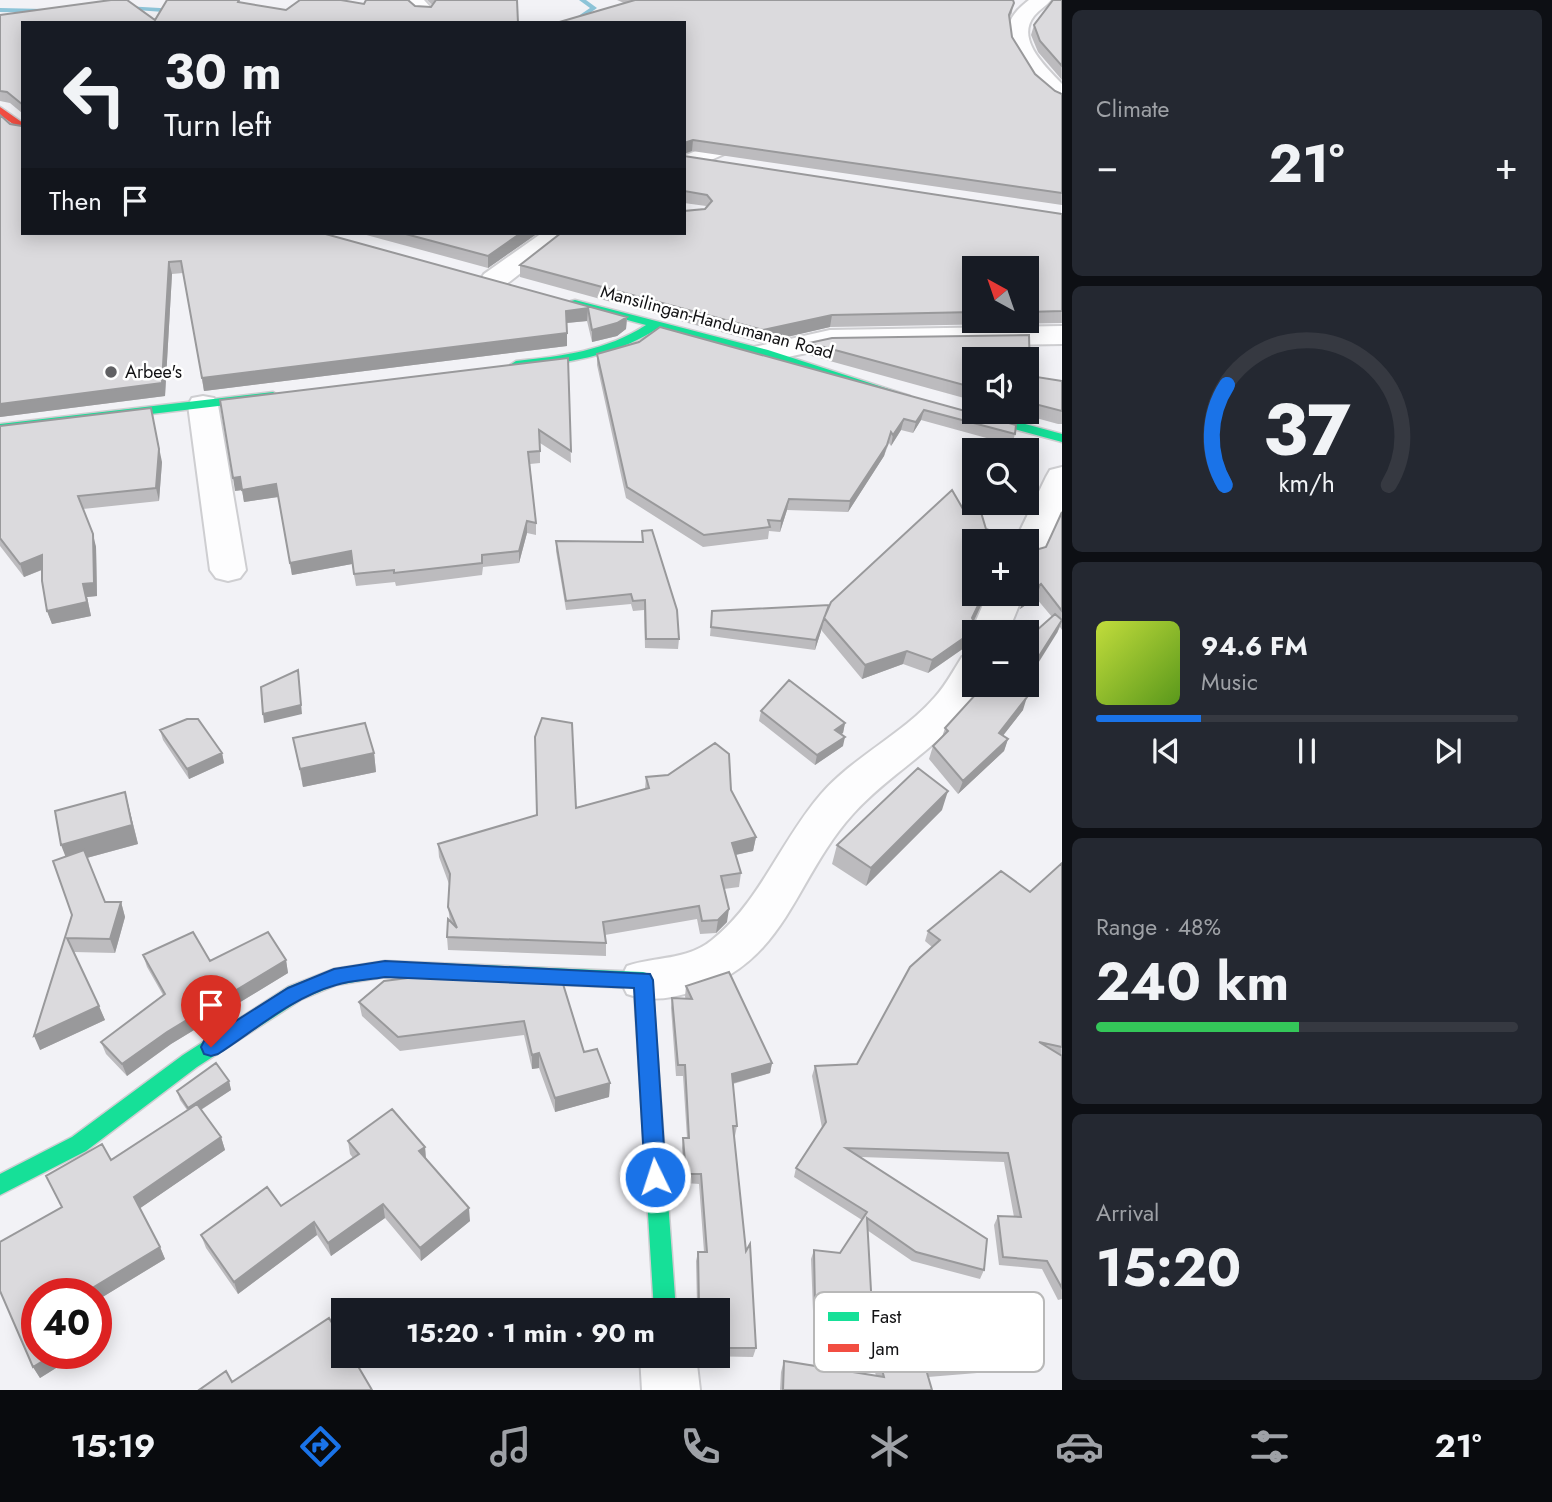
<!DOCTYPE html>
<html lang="en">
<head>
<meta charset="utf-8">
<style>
  body { margin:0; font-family:Jost,sans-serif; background:#242831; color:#f1f3f6; height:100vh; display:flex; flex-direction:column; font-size:26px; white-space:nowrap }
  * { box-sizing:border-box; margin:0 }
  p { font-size:23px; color:#9ea1a6 }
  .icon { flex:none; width:38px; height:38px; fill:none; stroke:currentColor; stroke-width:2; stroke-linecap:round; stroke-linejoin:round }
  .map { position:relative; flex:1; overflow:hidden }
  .side { display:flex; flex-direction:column; gap:10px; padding:10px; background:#0d0f14; width:490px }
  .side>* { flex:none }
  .banner { position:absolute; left:21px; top:21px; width:665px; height:214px; border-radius:0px; box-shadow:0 4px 18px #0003; background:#171b24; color:#f1f3f6; overflow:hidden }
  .needle { width:46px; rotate:320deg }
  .buttons { position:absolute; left:962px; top:256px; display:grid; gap:14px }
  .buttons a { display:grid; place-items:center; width:77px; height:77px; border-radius:0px; background:#171b24; box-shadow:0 4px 18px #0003; font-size:35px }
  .speed { position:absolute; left:21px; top:1278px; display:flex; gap:14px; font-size:35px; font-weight:700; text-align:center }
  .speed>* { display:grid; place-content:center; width:91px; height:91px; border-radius:50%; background:#171b24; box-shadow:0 4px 18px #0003; line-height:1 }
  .speed .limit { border:10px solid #d22; background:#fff; color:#111 }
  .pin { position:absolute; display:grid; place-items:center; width:60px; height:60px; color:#fff; margin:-72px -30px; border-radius:50% 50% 50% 0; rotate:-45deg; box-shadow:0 0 7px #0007 }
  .pin .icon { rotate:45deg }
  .me { position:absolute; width:77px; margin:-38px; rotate:356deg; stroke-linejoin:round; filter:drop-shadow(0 0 5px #0008) }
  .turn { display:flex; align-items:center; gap:24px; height:147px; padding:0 28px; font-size:32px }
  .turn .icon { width:91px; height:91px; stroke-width:2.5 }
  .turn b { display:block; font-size:49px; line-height:60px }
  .then { display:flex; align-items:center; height:66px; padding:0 28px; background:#0003; gap:14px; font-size:26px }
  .big { font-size:52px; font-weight:700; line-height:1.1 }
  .side .tile { flex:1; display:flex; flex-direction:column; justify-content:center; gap:10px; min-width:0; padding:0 24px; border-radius:10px; background:#242831 }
  .side .dial { align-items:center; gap:0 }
  .dial svg { height:182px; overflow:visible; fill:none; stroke:#363941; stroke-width:7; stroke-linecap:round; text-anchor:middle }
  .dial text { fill:#f1f3f6; stroke:none }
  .song { display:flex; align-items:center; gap:21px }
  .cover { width:84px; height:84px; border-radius:10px; background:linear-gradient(135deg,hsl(70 70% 55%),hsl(90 70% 35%)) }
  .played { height:7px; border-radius:4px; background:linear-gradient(90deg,#1a73e8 25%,#363941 25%) }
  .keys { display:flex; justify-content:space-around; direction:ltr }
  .heat { display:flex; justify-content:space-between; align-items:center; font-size:38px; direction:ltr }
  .charge { height:10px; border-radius:5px; background:linear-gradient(90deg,#34c759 48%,#363941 0) }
  .trip { position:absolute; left:331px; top:1298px; width:399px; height:70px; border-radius:0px; background:#171b24; box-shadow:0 4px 18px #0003; font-weight:700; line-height:70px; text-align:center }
  .dock { display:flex; height:112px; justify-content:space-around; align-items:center; background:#090b0e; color:#9ea1a6 }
  .dock .icon { width:49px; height:49px }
  .dock .current { color:#1a73e8 }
  .dock b { font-size:32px; color:#f1f3f6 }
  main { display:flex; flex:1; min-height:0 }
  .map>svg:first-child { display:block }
</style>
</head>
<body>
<main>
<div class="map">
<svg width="1062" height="1390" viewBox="0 0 1062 1390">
  <rect width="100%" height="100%" fill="#f2f2f6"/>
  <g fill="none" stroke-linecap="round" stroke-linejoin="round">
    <path fill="#8dc4d8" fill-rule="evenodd" d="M579,0H586L597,8L576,23H568L590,8Z
      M125,6L177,9L180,11L177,13L123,9V7Z
      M0,8L44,9L47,11L44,13L0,12Z"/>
    <defs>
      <path id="street" d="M402,0H424L434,11L431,15H417Z
        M1029,0H1051C1046,6 1039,10 1034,16C1015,40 1047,68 1062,84V104C1041,99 1003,48 1009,26C1011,15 1020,7 1029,0Z
        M730,136L738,138L742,143L738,148L684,172V156Z
        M542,233H572L504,286L494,288L484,286L480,280L484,274Z
        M1062,326V344L830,348L764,362L754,359L749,353L754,347L830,330Z
        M203,396L214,398L218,405L246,570L240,578L228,581L216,578L210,570L188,405L192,398Z
        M1062,467V513L1039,559L1027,562V541H1015L1046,477L1050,470Z
        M988,593H1024L1008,632H975V639L971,632Z
        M975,653V684H984C954,741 894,768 853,814C794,879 788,961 694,991C671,999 649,1002 627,994L620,980L627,966C656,956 686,961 712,940C760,902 781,840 821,794C854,756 902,735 935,697C946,685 953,671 962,657Z
        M640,1356H696L700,1390H642Z"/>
      <path id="fast" d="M575,300L768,350L910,396L908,399H900L760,356L658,328C623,351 585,360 544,365C534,367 522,369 512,368L510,365L516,361C562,356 606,351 646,325L571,305V301Z
        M273,392L279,396L277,399L0,432V424Z
        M966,408L1062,434V442L962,415L960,412Z
        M385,961L643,972L650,974L652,980L676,1311H654L634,988L385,977L336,985L302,999L197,1067L86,1151L0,1195V1174L72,1137L183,1055L288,987L334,969Z"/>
      <path id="jam" d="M0,107L23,123V131L0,115Z"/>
    </defs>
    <use href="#street" stroke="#ceced1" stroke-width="4"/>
    <use href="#fast" stroke="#ceced1" stroke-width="3"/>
    <use href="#jam" stroke="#ceced1" stroke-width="3"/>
    <use href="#street" fill="#fdfdfe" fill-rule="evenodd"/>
    <use href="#fast" fill="#16e098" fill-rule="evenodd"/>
    <use href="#jam" fill="#f24e42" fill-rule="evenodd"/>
  </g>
  <path fill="#bcbbbe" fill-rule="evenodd" d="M427,0H517L23,233H322L627,317L626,329L617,336L592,342L587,321L567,323V346L204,391L183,273L172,274L165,396L0,417V115L10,124L22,126V113L10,103L0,101V15L155,20L243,3L286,10L364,4L431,7L432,5Z
    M617,0H1013L1012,13L1009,19L1012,37L1035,74L1055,91L1062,94V205L692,151L624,3Z
    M1062,0V80L1038,52L1031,35L1034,25Z
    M684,156L1062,214V323L830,327L761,343L520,277V265L705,209L706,206L684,203ZM975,268H1027V320H975Z
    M359,233H538L488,268Z
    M660,327L1015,434L1012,445L921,420L913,433L901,430L891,446L889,443L884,456L848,512L787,510L780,532L769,531L768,539L703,547L626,498L597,365V354L639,342Z
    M1029,335L1030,376L1062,381V424H1058L1011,411H1027V359H975V401L808,355L809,343L832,338Z
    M568,358L571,463L540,443V463L530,464L536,523V535L527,533L519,563L483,567L482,575L396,586L395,582L356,586L352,564L292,575L278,497L244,502L242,490L235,491Z
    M0,426L162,462L159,501L83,509L96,547L97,596L87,597L91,616L52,624L47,611L42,570L24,577L0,546Z
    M1062,512V630L1060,627L1057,633L1052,617L1036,598L1020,609L1027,593V544L1032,551L1046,547Z
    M642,531L679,639L678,649L645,648L644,610L633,611L631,604L566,610L556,551V541L642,542Z
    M975,593H987L974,620L978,628L977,632H975L974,641L928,673L903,664L862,679L822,631V628L815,650L710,636L712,611L829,605Z
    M983,684H1025L1020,693L1023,710L1003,735L1008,739L1004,751L958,794L929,759L933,746L942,737L945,728L977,693Z
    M761,711L845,723L843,733L841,734L843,746L815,765L759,721Z
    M160,730L222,753L224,763L189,779L163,740Z
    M293,738L374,753L376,772L303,787Z
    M646,777L731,790L756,837L753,851L736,855L741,873L739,887L724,889L727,922L716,933L700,934L697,919L605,935L606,943V956L448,950L447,937L450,921L448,907L449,884L439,857L438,844L645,789Z
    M125,792L138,844L87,858L105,902H121L125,917L115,953L74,952L105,1020L40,1050L72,915L65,856Z
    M942,810L866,886L832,864L837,845Z
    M1062,863V1299L1058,1300L1042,1269L999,1265L994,1225L998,1216L1014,1217L1004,1162L861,1157L984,1270L980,1279L912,1261L867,1230L872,1309L870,1314L983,1362L977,1373L928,1377L932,1390H780L781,1372L784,1361L876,1376L863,1325L866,1317L813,1311L811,1259L814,1250L840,1253L862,1220L794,1177L796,1168L822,1128L812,1076L815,1066L857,1064L932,947L925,941L928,931L1030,892Z
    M143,955L210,961L286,960L288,973L171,1044L127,1076L106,1054L101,1042L163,995L147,967Z
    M563,984L584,1052L610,1083L609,1097L555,1112L539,1068L532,1069L524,1035L400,1051L362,1016L359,1002Z
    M686,986L772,1063L770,1073L733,1084L737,1126L735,1136H734L756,1348L753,1357L698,1356H718V1311H693L694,1305H697L696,1261L698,1252H704L699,1184L685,1183L682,1148L683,1138H687L683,1076H676L671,1008L672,998L686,999L685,997Z
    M216,1063L229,1081L231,1090L201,1110L221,1137L225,1150L140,1208L160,1247L165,1259L96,1301V1293H37V1353H80L40,1378L33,1367L0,1291V1242L62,1207L46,1176L102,1144L111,1160L187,1110L180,1100L177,1091Z
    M348,1141L425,1147L426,1159L470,1221L421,1261L385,1218L331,1256L317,1235L238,1294L206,1248L201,1235L281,1206L353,1158L350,1154Z"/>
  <path fill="#99999b" d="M693,140L692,151L684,154V143Z
    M521,233H538L488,268V256Z
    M169,262L172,274L165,396L0,417V404Z
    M588,308L587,321L566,323V311Z
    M832,315L830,327L761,343L763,330Z
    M627,317L626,329L617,336L592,342V330Z
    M567,333V346L204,391L202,378Z
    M151,408L162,462L159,501L156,488Z
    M924,410L921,420L913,433L916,422Z
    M904,419L901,430L891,446L893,435Z
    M891,432L884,456L848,512L850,501Z
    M240,477L242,490L235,491L233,478Z
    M276,484L278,497L244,502L242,490Z
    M789,499L787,510L780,532L781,521Z
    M527,521V533L519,563V551Z
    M93,534L96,547L97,596L87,597L91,616L52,624L47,611L83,584Z
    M351,551L352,564L292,575L290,563Z
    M42,555L46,568L24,577L20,564Z
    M1041,584L1036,598L1020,609L1025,596Z
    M984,593H987L969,631L972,618Z
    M824,618L822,628L815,650L816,640Z
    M1062,620L1057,633L1027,681V675Z
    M978,628L977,632H975L974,641L928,673L932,660Z
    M907,651L903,664L862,679L865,665Z
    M298,670L302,714L264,723L263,714Z
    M1022,684H1025L1013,705L1017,692Z
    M1027,697L1023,710L995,746L999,733Z
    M845,723L843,733L833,739L835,730Z
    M845,737L843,746L815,765L817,755Z
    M1008,739L1004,751L958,794L963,781Z
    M222,753L224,763L189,779L187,769Z
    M374,753L376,772L303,787L300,769Z
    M948,791L942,810L866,886L871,868Z
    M125,792L138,844L68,863L61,845Z
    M756,837L753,851L730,856L732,843Z
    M121,902L125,917L115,953L110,939Z
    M729,909L727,922L716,933L718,920Z
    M286,960L288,973L171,1044L127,1076L122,1064L167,1032Z
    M99,1006L105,1020L40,1050L34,1036Z
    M539,1053V1068L532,1069V1055Z
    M772,1063L770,1073L730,1084L732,1074Z
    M229,1081L231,1090L191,1116L188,1108Z
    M610,1083L609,1097L555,1112V1098Z
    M221,1137L225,1150L139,1209L134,1197Z
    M425,1147L426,1161L419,1151Z
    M383,1204L385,1218L331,1256L328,1243Z
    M469,1208L470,1221L421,1261L420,1248Z
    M314,1222L317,1235L238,1294L234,1282Z
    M160,1247L165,1259L96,1301V1293H84Z
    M56,1353H80L40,1378L33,1367Z"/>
  <path fill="#dbdadd" stroke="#99999b" stroke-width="2" d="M111,0H127L155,20L167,0H239L238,2L286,10L300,0H341L364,4L366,0H408L415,6L431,7L436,0H517L518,23H23V105L7,92L0,91V15Z
    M635,0H1013L1014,3L1009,15L1012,37L1035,74L1055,91L1062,94V193L693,140L684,143V23H556Z
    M1053,0H1062V66L1040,41L1034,25Z
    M23,106V233H322L627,317L617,323L592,330L588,308L566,311L567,333L202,378L181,261L169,262L162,383L0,404V115L10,124L22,126Z
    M684,156L1062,214V311L1027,312V268H975V312L832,315L763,330L520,265L561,233H684V211L705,209L712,201L707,195L684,191Z
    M402,233H521L488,256Z
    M660,327L1016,425L1015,434L924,410L916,422L904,419L893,435L891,432L887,445L850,501L789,499L781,521L768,520L770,527L704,535L627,487L597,354L639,342Z
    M1029,335L1030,376L1062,381V411L1027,402V359H975V388L809,343L832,338Z
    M568,358L571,451L539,430L540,451L528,452L536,523L527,521L519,551L482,555V563L394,573V570L354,574L351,551L290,563L276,484L242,490L240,477L233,478L220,400Z
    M151,408L159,449L156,488L78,496L93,534L94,583L83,584L87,602L47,611L42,581V555L20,564L0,538V426Z
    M952,490L963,509H980L986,529L1019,541H975V593H984L972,618L978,628L932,660L907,651L865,665L824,618L831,602Z
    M1062,512V611L1041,584L1025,596V593H1027V588L1030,578H1027V544L1032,551L1046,547Z
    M652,530L677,610L679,639H646L645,600L633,601L631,594L566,601L556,541L643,542L642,531Z
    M829,605L816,640L711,627L712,611Z
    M1055,614L1062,620L1027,675V639Z
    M298,670L301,705L263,714L261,687Z
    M789,680L845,723L835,730L845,737L817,755L761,711Z
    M983,684H1022L1017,692L1027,697L999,733L1008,739L963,781L933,746L948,731L945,728L977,693Z
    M542,718L572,723L576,808L649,788L646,777L668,775L715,743L729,754L731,790L756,837L732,843L741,873L721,876L729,909L718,920L702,921L699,906L603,922L606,943L447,937L448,919L457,928L448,907L450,874L438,844L537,815L535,737Z
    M187,719H198L222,753L187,769L160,730Z
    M365,723L374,753L300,769L293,738Z
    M918,768L948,791L871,868L837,845Z
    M125,792L132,825L61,845L55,811Z
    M84,850L105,902H121L110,939L67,938L99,1006L34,1036L72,915L53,861Z
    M1062,863V1047L1039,1042L1062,1056V1288L1047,1261L1003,1257L998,1216L1021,1217L1008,1153L846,1148L987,1239L984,1270L916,1252L867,1218L872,1309L815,1303L814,1250L840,1253L867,1212L796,1168L826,1122L815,1066L857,1064L910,967L940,940L928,931L1001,871L1030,892Z
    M193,932L210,961L268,932L286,960L167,1032L122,1064L101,1042L165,994L143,955Z
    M729,972L772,1063L732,1074L737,1126H733L746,1251L750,1244L756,1348H718V1311H695L694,1305H699L698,1252H707L701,1174H686L683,1138H689L685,1065H678L672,998L692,999L686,986Z
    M416,977L563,984L584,1052L597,1049L610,1083L555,1098L539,1053L532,1055L524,1021L398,1037L359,1002L384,981Z
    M216,1063L229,1081L188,1108L177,1091Z
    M197,1104L221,1137L134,1197L160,1247L84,1293H37V1353H56L33,1367L0,1291V1242L62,1207L46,1176L102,1144L111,1160Z
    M392,1109L425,1147L419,1151L469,1208L420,1248L383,1204L328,1243L314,1222L234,1282L201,1235L267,1187L281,1206L359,1154L348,1141Z
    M970,1309L983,1362L925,1366L932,1390H783L784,1361L884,1377L867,1314Z
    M329,1318L343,1341V1356H352L372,1390H199L226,1371L232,1382Z"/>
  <path fill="#1a73e8" stroke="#114b97" stroke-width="2" d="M385,961L650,974L653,980L666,1177L663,1184L655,1187L648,1184L645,1177L634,988L385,977C369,980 352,980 336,985C293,997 255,1030 218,1054L211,1056L204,1054L201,1047L204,1041L288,988L334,969Z"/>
  <circle fill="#606063" stroke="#fff" stroke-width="2.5" cx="111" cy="372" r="7"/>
  <g text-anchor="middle" stroke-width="5" stroke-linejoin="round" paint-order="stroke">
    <g font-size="18" fill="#121214" stroke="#fff">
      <text transform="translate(717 322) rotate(15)" y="6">Mansilingan-Handumanan Road</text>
    </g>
    <g font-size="18" fill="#121214" stroke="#fff" text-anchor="start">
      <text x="125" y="378">Arbee's</text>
    </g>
  </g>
  <rect x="814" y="1292" width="230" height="80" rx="10" fill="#fff" stroke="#b8b8b8" stroke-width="2"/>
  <rect x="828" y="1312" width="31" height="9" fill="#16e098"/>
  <rect x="828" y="1344" width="31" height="8" fill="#f24e42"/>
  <g font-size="19" fill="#121214">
    <text x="871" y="1323">Fast</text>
    <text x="871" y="1355">Jam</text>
  </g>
</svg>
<div class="buttons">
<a><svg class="needle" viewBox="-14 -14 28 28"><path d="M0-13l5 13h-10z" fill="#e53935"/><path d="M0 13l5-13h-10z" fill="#9ea1a6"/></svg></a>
<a><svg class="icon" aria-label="sound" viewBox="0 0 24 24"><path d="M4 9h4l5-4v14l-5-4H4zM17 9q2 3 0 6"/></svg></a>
<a><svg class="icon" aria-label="search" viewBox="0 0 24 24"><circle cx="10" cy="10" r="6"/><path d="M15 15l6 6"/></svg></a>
<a>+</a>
<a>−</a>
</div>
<div class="speed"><div class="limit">40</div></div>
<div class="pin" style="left:211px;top:1047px;background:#d93025"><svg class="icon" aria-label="arrive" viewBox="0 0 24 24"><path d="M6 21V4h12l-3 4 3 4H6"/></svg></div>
<svg class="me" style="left:655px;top:1177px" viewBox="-20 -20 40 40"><circle r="17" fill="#1a73e8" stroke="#fff" stroke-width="3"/><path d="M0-11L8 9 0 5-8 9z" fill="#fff"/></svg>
<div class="trip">15:20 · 1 min · 90 m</div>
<div class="banner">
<div class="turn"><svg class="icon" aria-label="left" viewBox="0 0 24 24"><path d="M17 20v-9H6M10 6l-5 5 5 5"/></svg><div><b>30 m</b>Turn left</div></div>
<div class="then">Then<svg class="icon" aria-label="arrive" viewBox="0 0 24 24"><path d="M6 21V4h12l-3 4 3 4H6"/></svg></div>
</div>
</div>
<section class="side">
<div class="tile"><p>Climate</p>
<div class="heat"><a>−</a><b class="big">21°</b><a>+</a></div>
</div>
<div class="tile dial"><svg viewBox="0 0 100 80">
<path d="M14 69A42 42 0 1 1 86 69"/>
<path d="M14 69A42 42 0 0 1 15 25" stroke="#1a73e8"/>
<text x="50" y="56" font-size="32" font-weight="700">37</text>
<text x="50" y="72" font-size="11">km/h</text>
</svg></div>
<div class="tile">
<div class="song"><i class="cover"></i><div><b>94.6 FM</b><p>Music</p></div></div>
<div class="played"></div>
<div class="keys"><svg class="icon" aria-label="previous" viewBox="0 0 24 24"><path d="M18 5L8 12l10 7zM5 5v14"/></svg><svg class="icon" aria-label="pause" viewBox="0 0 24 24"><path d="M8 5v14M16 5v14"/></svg><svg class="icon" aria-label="next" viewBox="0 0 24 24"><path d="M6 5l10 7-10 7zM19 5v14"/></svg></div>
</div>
<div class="tile"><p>Range · 48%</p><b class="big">240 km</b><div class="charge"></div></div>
<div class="tile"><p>Arrival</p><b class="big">15:20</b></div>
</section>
</main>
<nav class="dock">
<b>15:19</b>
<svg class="icon current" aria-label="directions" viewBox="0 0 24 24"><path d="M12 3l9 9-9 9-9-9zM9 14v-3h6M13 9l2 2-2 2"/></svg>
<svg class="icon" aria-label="music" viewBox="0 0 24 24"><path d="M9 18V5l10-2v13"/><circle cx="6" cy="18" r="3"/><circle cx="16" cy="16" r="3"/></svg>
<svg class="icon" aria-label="phone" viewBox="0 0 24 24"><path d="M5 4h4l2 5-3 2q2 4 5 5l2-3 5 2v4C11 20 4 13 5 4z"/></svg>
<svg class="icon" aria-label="climate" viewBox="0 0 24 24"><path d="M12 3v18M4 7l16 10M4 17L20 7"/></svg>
<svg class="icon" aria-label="car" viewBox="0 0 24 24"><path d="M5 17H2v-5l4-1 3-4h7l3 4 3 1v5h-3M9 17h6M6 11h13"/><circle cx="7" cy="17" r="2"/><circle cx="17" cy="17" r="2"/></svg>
<svg class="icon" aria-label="filters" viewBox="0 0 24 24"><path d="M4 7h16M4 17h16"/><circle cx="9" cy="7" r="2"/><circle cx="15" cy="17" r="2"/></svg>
<b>21°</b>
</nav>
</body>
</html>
